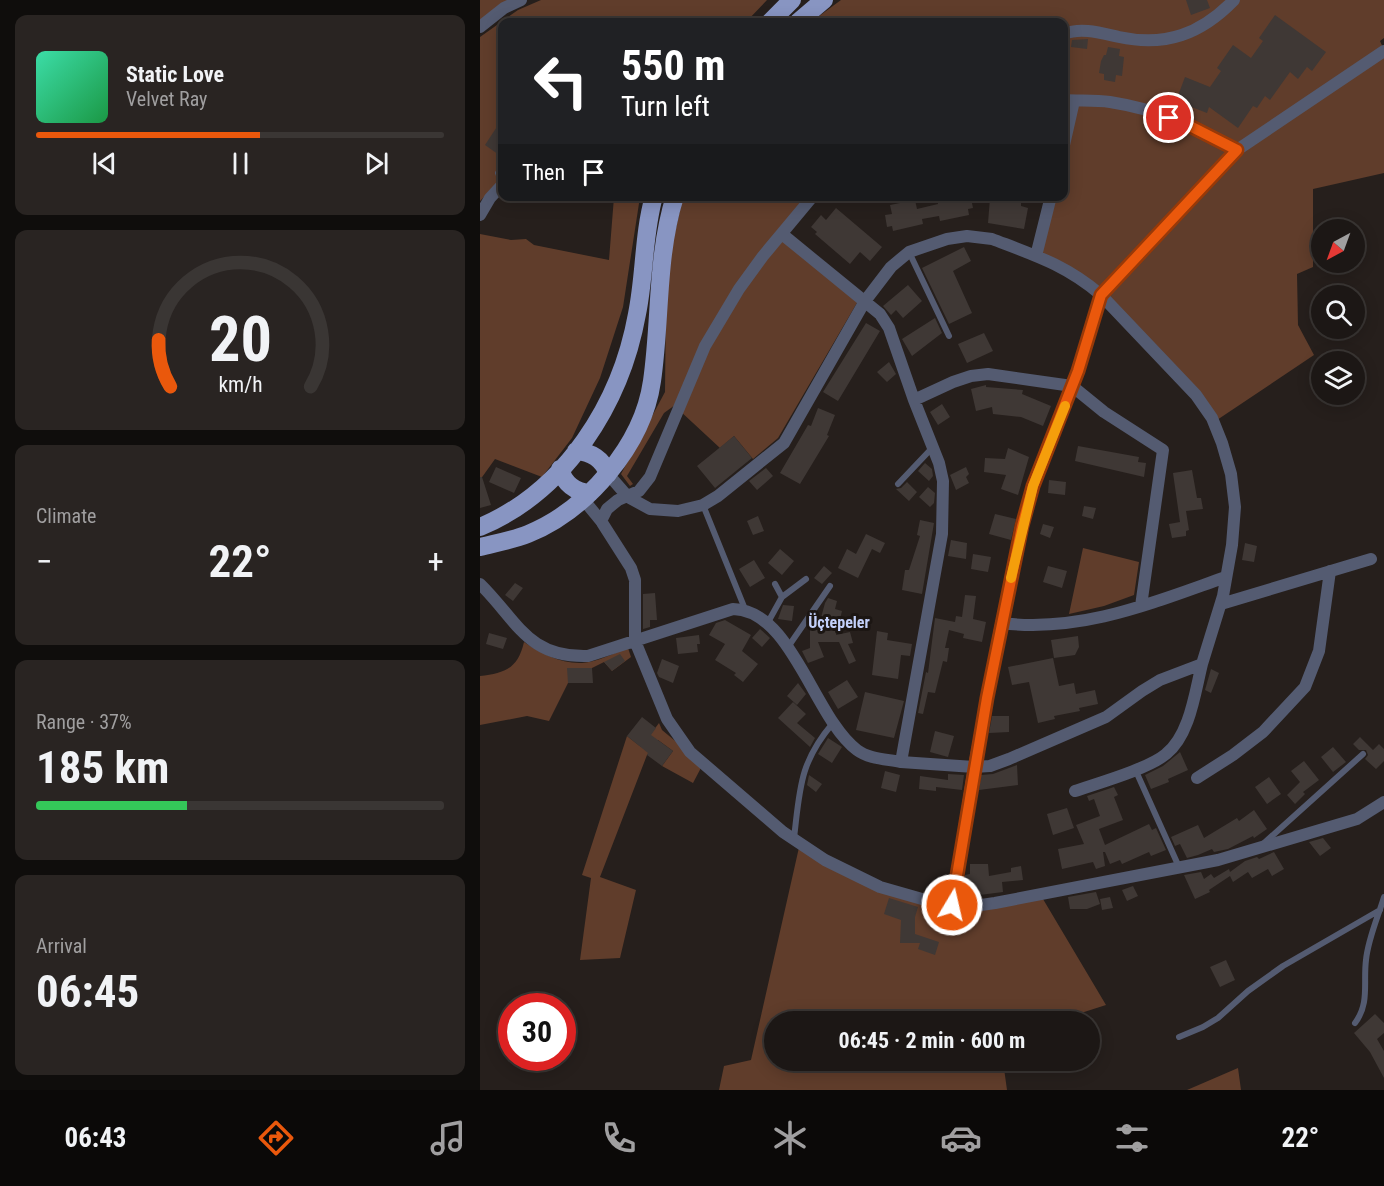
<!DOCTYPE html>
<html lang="en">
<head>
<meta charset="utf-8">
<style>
  body { margin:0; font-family:"Roboto Condensed",sans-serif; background:#292422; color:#f1f3f6; height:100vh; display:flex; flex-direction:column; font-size:22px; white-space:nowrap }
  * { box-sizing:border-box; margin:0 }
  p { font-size:20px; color:#a09fa0 }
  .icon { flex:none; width:33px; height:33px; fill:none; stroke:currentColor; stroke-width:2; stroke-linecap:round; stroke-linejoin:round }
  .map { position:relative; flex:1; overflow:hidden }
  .sheet { display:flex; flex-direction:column; gap:15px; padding:15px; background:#0f0d0c; width:480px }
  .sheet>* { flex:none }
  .hud { position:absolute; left:18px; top:18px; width:570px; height:183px; border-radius:12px; box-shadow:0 3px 15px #0003,0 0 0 2px #3a3634; background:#202124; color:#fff; overflow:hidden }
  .needle { width:39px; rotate:221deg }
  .fabs { position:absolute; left:831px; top:219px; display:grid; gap:12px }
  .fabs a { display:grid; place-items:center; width:54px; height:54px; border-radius:50%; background:#1c1715; box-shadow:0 3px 15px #0003,0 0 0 2px #3a3634; font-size:30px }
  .speed { position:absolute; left:18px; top:993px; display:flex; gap:12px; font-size:30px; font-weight:700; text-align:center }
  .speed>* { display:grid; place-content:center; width:78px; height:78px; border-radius:50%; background:#1c1715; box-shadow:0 3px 15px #0003,0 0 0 2px #3a3634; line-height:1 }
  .speed .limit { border:9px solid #d22; background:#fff; color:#111 }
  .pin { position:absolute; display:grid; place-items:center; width:51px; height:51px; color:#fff; margin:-26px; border:3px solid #fff; border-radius:50%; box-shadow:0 2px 6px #0007 }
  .me { position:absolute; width:66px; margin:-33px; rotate:9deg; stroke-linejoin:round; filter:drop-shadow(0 0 4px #0008) }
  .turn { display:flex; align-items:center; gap:21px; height:126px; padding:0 24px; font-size:27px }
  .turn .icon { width:78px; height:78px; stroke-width:2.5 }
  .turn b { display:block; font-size:42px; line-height:51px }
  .then { display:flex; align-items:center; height:57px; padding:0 24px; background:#0003; gap:12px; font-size:22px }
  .big { font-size:45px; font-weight:700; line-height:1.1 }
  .sheet .tile { flex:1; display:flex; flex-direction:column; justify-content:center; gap:9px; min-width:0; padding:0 21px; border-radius:12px; background:#292422 }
  .sheet .dial { align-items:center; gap:0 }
  .dial svg { height:156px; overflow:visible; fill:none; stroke:#3a3634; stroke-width:7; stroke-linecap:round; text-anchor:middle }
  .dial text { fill:#f1f3f6; stroke:none }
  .song { display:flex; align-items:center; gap:18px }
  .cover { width:72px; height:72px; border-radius:9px; background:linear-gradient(135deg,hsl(160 70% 55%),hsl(140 70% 35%)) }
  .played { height:6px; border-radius:3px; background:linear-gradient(90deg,#ea580c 55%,#3a3634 55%) }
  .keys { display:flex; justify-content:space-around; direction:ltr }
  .heat { display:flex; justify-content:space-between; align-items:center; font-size:33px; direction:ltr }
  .charge { height:9px; border-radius:4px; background:linear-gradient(90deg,#34c759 37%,#3a3634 0) }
  .trip { position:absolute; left:284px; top:1011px; width:336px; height:60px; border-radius:30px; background:#1c1715; box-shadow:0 3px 15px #0003,0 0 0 2px #3a3634; font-weight:700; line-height:60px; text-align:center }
  .tab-bar { display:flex; height:96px; justify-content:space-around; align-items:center; background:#0b0908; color:#a09fa0 }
  .tab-bar .icon { width:42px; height:42px }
  .tab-bar .on { color:#ea580c }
  .tab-bar b { font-size:27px; color:#f1f3f6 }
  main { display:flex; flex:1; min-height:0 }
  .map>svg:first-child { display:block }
</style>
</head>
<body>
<main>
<section class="sheet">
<div class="tile">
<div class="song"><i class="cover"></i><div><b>Static Love</b><p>Velvet Ray</p></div></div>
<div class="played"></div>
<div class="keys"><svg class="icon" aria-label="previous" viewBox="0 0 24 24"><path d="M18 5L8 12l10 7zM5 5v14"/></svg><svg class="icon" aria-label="pause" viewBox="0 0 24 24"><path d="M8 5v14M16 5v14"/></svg><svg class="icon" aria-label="next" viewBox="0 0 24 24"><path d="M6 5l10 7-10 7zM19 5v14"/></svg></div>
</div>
<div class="tile dial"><svg viewBox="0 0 100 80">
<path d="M14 69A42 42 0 1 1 86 69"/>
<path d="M14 69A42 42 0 0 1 8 45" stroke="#ea580c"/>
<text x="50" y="56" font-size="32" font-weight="700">20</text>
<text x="50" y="72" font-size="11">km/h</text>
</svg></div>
<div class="tile"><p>Climate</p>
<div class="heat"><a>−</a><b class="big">22°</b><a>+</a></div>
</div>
<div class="tile"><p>Range · 37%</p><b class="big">185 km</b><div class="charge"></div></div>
<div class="tile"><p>Arrival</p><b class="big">06:45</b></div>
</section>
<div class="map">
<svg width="904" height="1090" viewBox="0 0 904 1090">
  <rect width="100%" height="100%" fill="#261f1c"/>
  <path fill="#603d2b" d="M0,0H30L0,20Z
    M61,0H287L266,22H22V179L0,201V37L38,10Z
    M361,0H904V38L900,41L904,50V173L833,189V267L817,274L818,325L834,355L734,422L621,295L556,256L571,197L584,196V145L594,101L584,100V22H331Z
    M134,197H160L143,307L120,378L92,438L62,477L15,459L0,480V234L31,240L46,239L54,245L129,260Z
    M203,197H333L302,234L381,296L298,438L273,459L254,436L240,448L199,410L202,400L184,413L147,476L153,484L150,486L141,474L185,392L186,293L191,250Z
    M603,548L659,562L654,595L624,606L589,614Z
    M44,642C61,653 81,664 102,663C117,662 134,653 148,648L151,657L132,671L124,662L112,668H88V683L69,721L47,716L0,725V676C26,673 38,668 44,642Z
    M179,723L182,730L223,764L213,783L182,766L193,751L178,740L167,755L120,877L156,890L140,958L100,960L111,878L102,875L147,736L161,747Z
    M320,843L371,873L472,905L560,894L626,1005L576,1021L294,1022V1060L523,1061L527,1090H239L244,1066L271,1060Z
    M758,1068L761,1090H707Z"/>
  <path fill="#3f3835" d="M706,0H727L730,8L711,15Z
    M795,15L846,52L832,71L827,67L818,79L810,72L790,100L785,96L777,108L773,106L758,128L729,107L727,113L696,101L705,77L730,87L741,71L737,68L753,45L771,58L783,41L779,38Z
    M608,39L607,49L591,47L592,40Z
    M628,47L640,49L639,56L644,57L642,76L636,75L635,82L624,80V74L619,73L621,61L624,55H626Z
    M22,119V157L5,145Z
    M457,196H483L484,199L491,198L493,208L488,209L489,215L460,221L459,216L442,219L443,224L413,231L412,226L407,227L405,215L412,214L410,205L435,200L437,209L458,204Z
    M510,198L541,203V206L548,208L544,229L508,223Z
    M356,208L402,247L390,261L380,252L370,264L335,234L337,232L331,227L341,215L346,220Z
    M484,247L491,261L473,271L492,313L469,324L442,268Z
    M428,285L442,301L423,318L416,310L411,315L403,306Z
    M455,318L462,333L432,356L422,339Z
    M386,323L400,331L358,401L343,392Z
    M504,333L513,351L487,363L478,344Z
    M409,362L416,374L407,382L397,372Z
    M506,385V387L543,390L542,394L571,406L563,426L541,417L513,414L512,407L496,411L491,389Z
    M462,404L470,417L458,425L450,412Z
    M338,408L355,415L347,435L349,436L320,484L300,473L328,425L331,426Z
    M254,436L272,458L235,488L217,466Z
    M598,446L659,457L658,462L666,463L664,477L595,461Z
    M528,448L549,457L538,495L521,489L526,475L504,472L505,458L525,459Z
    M445,463L452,469L453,476L449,481L438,471Z
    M16,467L41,478L34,493L9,482Z
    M486,467L489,474L486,477L489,483L476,490L470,475Z
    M286,468L293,476L277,490L269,481Z
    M712,470L717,498H721L723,509L706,511L709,530L706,531V536L692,538L689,524L700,522L693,473Z
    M0,477H2L11,505L0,508Z
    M569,480L586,482L585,495L568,493Z
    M427,482L437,492L429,501L416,489L421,488Z
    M448,487L455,493L454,503L450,507L439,497Z
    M604,506L616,508L613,519L602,516Z
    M515,514L536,519L531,540L509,534Z
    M278,516L284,531L273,535L267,521Z
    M440,520L454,523L442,594L422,590L425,570H429L440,536L437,535Z
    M563,524L574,527L570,538L560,534Z
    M386,534L405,543L400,553L392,549L378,578L358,568L367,549L376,554Z
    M471,540L487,543L486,559L468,556Z
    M765,543L777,546L774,562L762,560Z
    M300,549L314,561L302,575L288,563Z
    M493,554L511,557L508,572L491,569Z
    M274,560L285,578L270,587L259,569Z
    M344,566L352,573L342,584L334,578Z
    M568,566L587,571L582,588L563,582Z
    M35,583L43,588L33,601L25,595Z
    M175,593L177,620H170V627L163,629V594Z
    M485,595L496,596L493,619L506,622L502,642L483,638L484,634L469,630L465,648H469L467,662L463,661L455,693L448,692L443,714L438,713L446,672L448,673L455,618L475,622L476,616L482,617Z
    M348,598L357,601L355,609L362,611L356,635L370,632L373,643L368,644L376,661L369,664L359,642H338L344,657L328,663L322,651L330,648V625H339L345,603Z
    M303,605L314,606L312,621L298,619Z
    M245,620L271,635L262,651L278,664L263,682L254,675L256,673L235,660L245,644L229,635L236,623Z
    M280,629L290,638L282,647L272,638Z
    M397,631L408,633L407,640L432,644L430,656L421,655L418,679L392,675Z
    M9,633L27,638L23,649L6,644Z
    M219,635L220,644H217L218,652L198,654L196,638Z
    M598,636L599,647L595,655L574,658L571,640Z
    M140,654L145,661L132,671L124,662Z
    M573,658L579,686L594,683L596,694L615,690L618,704L599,708L600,711L574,716L575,719L558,723L549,682L532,685L528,667Z
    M182,659L199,666L193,683L179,677L177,673Z
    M87,668H112L113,683H88Z
    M731,669L739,673L731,693L725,690Z
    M367,680L378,697L358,709L348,692Z
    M318,683L326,694L317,705L307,696Z
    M385,692L424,701L414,738L376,730Z
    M313,702L326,714L317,723L335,738L330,747L298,718Z
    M512,716H529V732L509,733Z
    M162,717L176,728L171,735L193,751L182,766L167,755L168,753L147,736Z
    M455,731L474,736L468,757L450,752Z
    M880,737L893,750L899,744L904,749V761L896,769L885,759L888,755L886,750H879L873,744Z
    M348,738L362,747L352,763L338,754Z
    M853,747L866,762L853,772L841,757Z
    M700,752L708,770L688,779L689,782L671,789L665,775L683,766Z
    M824,761L839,780L823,792L825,794L815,804L807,795L820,782L811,771Z
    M537,765L538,785L499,790L501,775L513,774Z
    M405,771L420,775L416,792L401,788Z
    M468,774L484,775L482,790L456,787V791L439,789L440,776L468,780Z
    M329,775L342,784L336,792L327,785Z
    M789,777L801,794L787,804L775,787Z
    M634,787L638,795L634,797L643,820L619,829L625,845L669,824L672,830L676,828L686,850L671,856L669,852L642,864L640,860L630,864L625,852H623L625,866L616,869L613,862L582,869L578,849L604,844L596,825L620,816L614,799L609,801L607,796Z
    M587,808L594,828L573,835L567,814Z
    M774,810L787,829L774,838L773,836L748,849L734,852L732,849L718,855L707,858L700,844L695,846L691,837L718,825L724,838L757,818L759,821Z
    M843,838L851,848L840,856L829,842Z
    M794,852L804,869L792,876L788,869L772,878L768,872L753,882L750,876L729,890L730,892L715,899L704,875L721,872L724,879L731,874L734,878L749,869L750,872L765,861L777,857L779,859Z
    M490,864H508L509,876L531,872V868L541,866L543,880L522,882L523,892L484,897L485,875L490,874Z
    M653,886L658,896L647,901L642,890Z
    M616,892L620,904L607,909H590L588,897Z
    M630,897L633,908L622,910L620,899Z
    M409,898L438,907L435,917V934L459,942L455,955L438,949L440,943H420L421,920L404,914Z
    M746,960L755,980L740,987L730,967Z
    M895,1014L904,1023V1033L897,1039L904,1051V1078L890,1052L874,1033Z"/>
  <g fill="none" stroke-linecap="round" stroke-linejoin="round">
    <path stroke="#545b71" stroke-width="6" d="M22,166L18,173L22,183
      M429,252L469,336
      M418,484L453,447
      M223,505L265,609
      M302,597L326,579
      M287,624L302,597L295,584
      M308,647L350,586
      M655,769L699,867
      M314,838C320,789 319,763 353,723
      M783,844L883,754
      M875,1023C890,1003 883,983 886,960C888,939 898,917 904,897
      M699,1037L723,1027L738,1018L768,991L803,966L900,910"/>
    <path stroke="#545b71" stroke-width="12" d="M0,27L24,8L41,0
      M584,34C601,27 621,33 639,37C686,47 721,34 754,0
      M584,100C599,101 615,100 630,102C675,109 719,127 757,150
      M584,145L594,101
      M0,215L10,198L22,185
      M302,234L400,314L409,328L434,400L459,463L463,481L462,534L421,762L494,767L472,905L494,906L515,903L738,860L877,819L904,802
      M556,256L571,196
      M434,400L473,382L491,376L508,374L592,386L624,412L683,450L661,606
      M128,474L148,497L170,509L198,511L223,505L238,496L304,443L385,301L411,267L429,252L467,239L487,236L512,239C554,255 586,265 621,295L598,371L553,486L542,527L520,629L494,767L510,766L529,759L626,717L662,691L680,680L722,664C715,692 710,735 686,754C668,769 618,783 595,791
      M103,499L121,521L151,568L155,580V641L187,719L210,752L303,832L345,860L400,887L449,901L472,905
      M121,521L127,509L138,500L159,491L170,477L225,346L259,289L283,256L333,196
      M0,584C37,620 47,658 108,656L253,609C312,610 334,718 377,750C389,759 406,759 421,762
      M741,604L891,559
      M521,623C602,633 672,603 746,577
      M722,664L743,596L752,545L755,507L751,474L742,443L732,418L716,395L621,295L757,150L904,51
      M717,778L753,755L783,732L825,687L839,651L850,571"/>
    <path stroke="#8895c2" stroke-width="18" d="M290,22L312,0
      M318,22L344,0
      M96,451C111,452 123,459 128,474
      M80,469C84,483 95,492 110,493
      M0,527C86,491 141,403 157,314C165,275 163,235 174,196
      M0,547C16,543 33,540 48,534C107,510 163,445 172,381C181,319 176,257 195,196"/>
  </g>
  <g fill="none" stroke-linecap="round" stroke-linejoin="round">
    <defs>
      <path id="route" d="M472,905L507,698L542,526L553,486L598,371L621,295L757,150L706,124L689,118"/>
    </defs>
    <use href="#route" stroke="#983908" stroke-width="15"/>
    <use href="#route" stroke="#ea580c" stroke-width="10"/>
    <path stroke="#f59e0b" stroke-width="10" d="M531,578L553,486L585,406"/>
  </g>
  <g text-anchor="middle" stroke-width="6" stroke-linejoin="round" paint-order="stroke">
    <g font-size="16" font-weight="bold" fill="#c3d0fa" stroke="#1c1613">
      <text x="359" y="628">Üçtepeler</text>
    </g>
  </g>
</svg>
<div class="fabs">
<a><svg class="needle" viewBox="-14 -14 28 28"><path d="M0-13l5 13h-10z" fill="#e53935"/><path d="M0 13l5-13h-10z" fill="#a09fa0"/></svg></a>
<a><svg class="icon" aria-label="search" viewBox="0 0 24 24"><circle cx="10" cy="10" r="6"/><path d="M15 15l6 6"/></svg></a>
<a><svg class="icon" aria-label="layers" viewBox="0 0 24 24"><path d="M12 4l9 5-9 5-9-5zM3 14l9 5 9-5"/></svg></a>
</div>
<div class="speed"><div class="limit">30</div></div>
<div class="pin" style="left:689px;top:118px;background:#d93025"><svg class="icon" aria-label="arrive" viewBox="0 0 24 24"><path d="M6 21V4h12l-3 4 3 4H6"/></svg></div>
<svg class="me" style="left:472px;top:905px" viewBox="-20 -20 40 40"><circle r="17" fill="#ea580c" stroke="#fff" stroke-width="3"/><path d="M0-11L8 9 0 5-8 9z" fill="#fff"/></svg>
<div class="trip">06:45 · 2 min · 600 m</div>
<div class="hud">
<div class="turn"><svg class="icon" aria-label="left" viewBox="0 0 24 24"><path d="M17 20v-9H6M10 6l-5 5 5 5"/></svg><div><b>550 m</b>Turn left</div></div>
<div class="then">Then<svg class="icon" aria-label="arrive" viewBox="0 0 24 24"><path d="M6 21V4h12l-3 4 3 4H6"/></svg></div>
</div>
</div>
</main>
<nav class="tab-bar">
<b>06:43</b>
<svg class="icon on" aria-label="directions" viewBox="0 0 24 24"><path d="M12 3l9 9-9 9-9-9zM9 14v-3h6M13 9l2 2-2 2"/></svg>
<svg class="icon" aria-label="music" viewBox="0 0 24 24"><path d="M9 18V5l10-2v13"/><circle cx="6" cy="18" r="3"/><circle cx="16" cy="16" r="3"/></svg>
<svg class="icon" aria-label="phone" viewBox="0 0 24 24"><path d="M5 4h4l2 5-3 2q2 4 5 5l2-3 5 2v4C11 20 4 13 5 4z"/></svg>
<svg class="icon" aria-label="climate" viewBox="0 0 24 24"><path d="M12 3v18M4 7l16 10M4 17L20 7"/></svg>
<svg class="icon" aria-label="car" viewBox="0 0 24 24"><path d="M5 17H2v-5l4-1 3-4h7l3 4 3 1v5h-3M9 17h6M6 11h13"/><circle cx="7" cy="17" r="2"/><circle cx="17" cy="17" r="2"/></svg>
<svg class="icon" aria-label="filters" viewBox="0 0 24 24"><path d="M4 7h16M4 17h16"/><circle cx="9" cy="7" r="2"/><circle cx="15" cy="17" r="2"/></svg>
<b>22°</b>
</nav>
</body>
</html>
